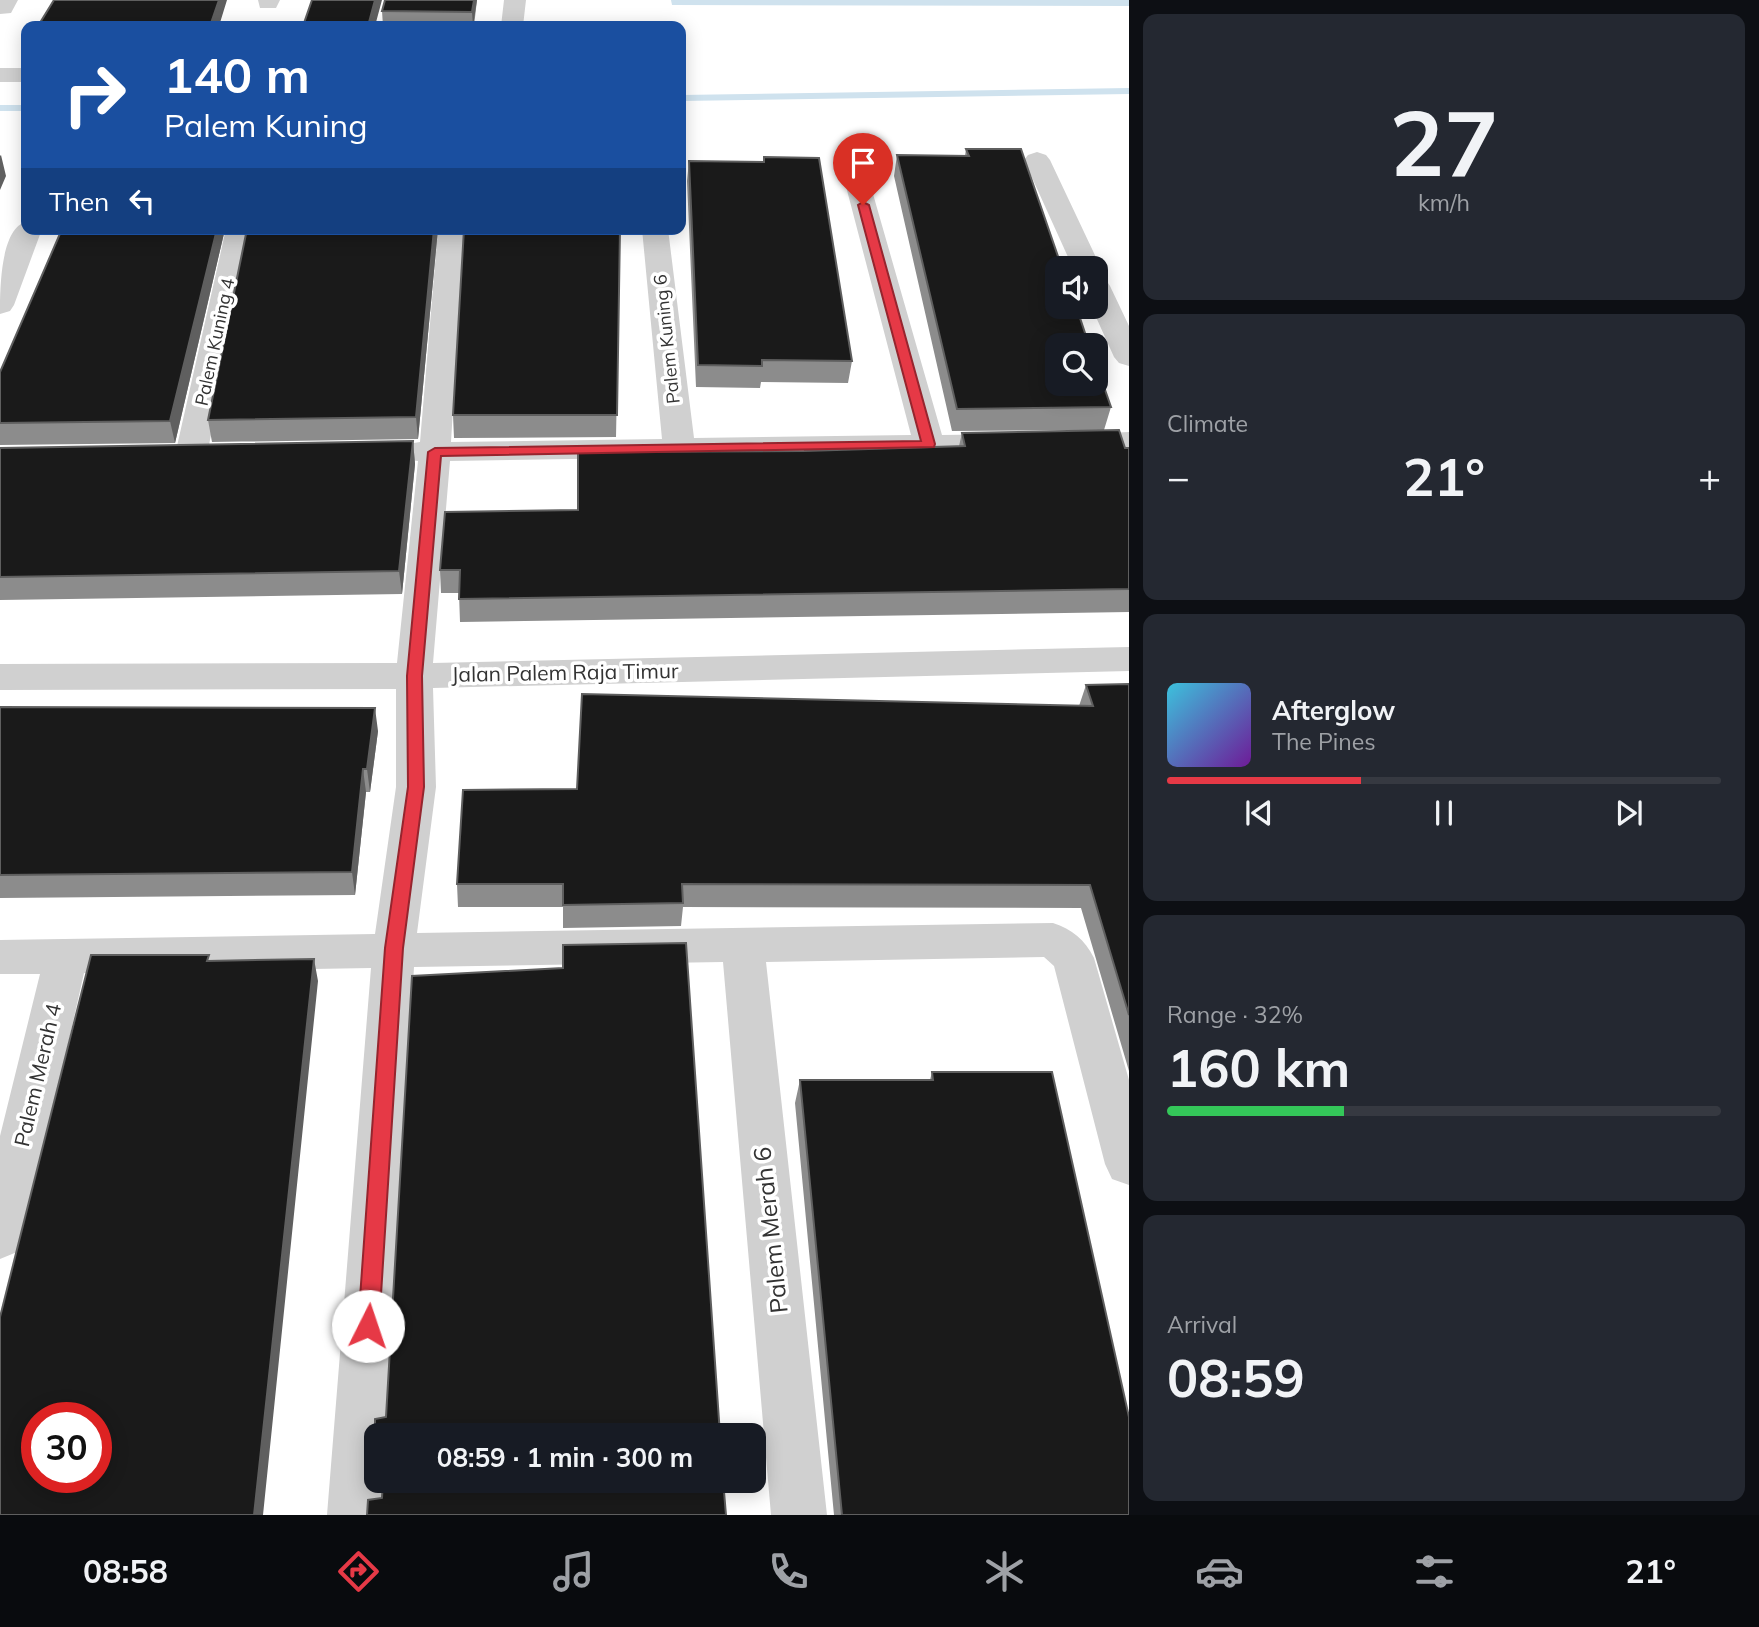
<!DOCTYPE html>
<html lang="en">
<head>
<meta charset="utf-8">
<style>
  body { margin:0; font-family:Mulish,sans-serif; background:#242831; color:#f1f3f6; height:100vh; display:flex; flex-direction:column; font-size:26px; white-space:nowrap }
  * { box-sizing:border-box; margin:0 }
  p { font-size:23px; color:#9ea1a6 }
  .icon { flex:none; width:38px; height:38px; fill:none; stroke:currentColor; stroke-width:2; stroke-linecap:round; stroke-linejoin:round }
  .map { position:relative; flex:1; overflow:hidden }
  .details { display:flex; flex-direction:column; gap:14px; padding:14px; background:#0d0f14; width:630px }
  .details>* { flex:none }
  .hud { position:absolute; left:21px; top:21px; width:665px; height:214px; border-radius:14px; box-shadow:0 4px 18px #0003; background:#1a4fa0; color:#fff; overflow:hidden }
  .controls { position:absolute; left:1045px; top:256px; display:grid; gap:14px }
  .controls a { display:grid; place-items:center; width:63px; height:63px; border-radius:14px; background:#171b24; box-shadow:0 4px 18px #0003; font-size:35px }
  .speed { position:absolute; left:21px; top:1402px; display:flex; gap:14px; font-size:35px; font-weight:700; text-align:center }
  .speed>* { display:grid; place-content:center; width:91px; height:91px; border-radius:50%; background:#171b24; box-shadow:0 4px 18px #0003; line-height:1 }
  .speed .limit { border:10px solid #d22; background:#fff; color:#111 }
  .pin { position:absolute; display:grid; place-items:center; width:60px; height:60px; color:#fff; margin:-72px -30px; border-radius:50% 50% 50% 0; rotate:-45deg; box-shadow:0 0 7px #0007 }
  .pin .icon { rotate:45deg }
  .me { position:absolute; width:77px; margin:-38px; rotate:4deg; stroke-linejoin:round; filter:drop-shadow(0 0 5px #0008) }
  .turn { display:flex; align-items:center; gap:24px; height:147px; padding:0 28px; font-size:32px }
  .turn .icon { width:91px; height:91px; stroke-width:2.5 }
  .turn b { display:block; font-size:49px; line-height:60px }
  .then { display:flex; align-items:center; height:66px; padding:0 28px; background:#0003; gap:14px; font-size:26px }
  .big { font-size:52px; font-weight:700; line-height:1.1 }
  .details .tile { flex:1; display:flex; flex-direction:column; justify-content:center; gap:10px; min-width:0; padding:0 24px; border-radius:14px; background:#242831 }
  .details .dial { align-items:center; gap:0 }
  .dial b { font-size:91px; line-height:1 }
  .song { display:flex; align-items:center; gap:21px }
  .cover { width:84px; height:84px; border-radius:10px; background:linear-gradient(135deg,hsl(190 70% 55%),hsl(280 70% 35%)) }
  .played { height:7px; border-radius:4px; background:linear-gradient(90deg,#e63946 35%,#363941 35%) }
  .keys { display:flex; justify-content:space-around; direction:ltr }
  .heat { display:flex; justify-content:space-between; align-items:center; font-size:38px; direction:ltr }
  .charge { height:10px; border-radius:5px; background:linear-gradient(90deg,#34c759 32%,#363941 0) }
  .trip { position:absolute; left:364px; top:1423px; width:402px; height:70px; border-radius:14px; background:#171b24; box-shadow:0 4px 18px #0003; font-weight:700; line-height:70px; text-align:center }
  .tabs { display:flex; height:112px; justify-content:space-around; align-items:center; background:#090b0e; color:#9ea1a6 }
  .tabs .icon { width:49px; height:49px }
  .tabs .selected { color:#e63946 }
  .tabs b { font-size:32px; color:#f1f3f6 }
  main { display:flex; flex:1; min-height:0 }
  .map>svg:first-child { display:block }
</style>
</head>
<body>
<main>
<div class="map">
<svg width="1129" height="1515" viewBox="0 0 1129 1515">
  <rect width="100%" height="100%" fill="#fff"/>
  <path fill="#cfe2ee" d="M671,0H1129V6L672,5Z"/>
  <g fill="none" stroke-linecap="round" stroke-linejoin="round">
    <path fill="#cfe2ee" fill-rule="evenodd" d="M1129,88V94L681,101V95Z
      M0,105H26V111H0Z"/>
    <path fill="#d0d0d0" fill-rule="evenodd" d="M0,0H18L11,13L0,14Z
      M258,0H280L276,8H260Z
      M504,0H526L523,26H501Z
      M0,68H26V82H0Z
      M849,145L858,147L861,152L942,435L1013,434L1024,436L1029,443L1024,450L1013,452L450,461L433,663L1129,647V671L433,688L436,787L417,933L1053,923C1072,929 1085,940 1094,958L1129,1080V1185L1112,1179L1105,1164L1054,966L1044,957L766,962L827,1515H771L723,962L414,967L387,1435H376V1480H385L383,1515H327L371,968L84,973L25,1236L17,1252L0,1259V1136L40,974H0V940L375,934L396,787V689L0,690V664L397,663L418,461L401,459L396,452L401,445L420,442L438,229H464L451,442L662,439L642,229H668L694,438L911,435L837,152L840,147Z
      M1037,152L1046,155L1050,160L1101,268L1097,274L1096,268H1073L1024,160L1028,155Z
      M26,222V229H42L14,305L10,311L0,314C0,292 0,228 26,222Z
      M226,229H252L207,455L202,462L191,465L180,462L175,455Z
      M1096,278L1106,280L1110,286L1129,326V366L1119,363L1114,357L1091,306H1096Z
      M1129,432V450L1069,451L1058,449L1053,442L1058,435Z"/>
  </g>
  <path fill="#8c8c8c" d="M477,0L474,26H383L382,11Z
    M966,149L1111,407L1104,430L952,431L894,176L897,155L965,156Z
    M764,157L852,361L848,383L761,382L760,388L696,387L687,181L689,161L763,162Z
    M225,229L175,443L0,445V372Z
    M438,229L418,439L212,442L208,420Z
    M620,229L616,437L454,438L453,415Z
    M962,433L1129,448V612L460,622L459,593H441L440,570L578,510L804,451L959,446Z
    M413,441L415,464L402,594L0,600V448Z
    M1129,684V1071L1081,908L683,907L681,926L563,928V907H458L457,884L577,789L1079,706L1086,685Z
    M0,707L378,731L370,792H366L355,895L0,898Z
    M932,1072L1129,1515H834L795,1103L800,1080H930Z"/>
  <path fill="#5f5f5f" d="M219,0H227L219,26H210Z
    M375,0H382L375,26H368Z
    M474,0H477L473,26L472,12Z
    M1,155L6,176L0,190V156Z
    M217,229H225L175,443L170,421Z
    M434,229H438L418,439L416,417Z
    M413,441L415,464L402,594L399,571Z
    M375,708L378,731L370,792L367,769Z
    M363,769L366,792L355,895L352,872Z
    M314,959L318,981L263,1515H254Z"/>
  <path fill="#1a1a1a" stroke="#5f5f5f" stroke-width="2" fill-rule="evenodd" d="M54,0H219L210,26H38Z
    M312,0H375L368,26H303Z
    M385,0H474L472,12L382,11Z
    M966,149H1021L1062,268H1057V306H1076L1089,345H1057V383H1096V364L1111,407L957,409L897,155L969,156Z
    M764,157L819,158L852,361L762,360V366L698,365L689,161L764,162Z
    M62,229H217L170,421L0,423V372Z
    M247,229H434L416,417L208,420Z
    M464,229H620L617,415H453Z
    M1119,430L1125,448H1129V589L459,599L460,570H440L445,512L578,510V452L804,451L965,446L962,433Z
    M413,441L399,571L0,577V448Z
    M1129,684V1015L1090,885L682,884L683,903L563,905V884H457L463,790L577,789L582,694L1093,706L1086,685Z
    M0,707L375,708L367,769H363L352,872L0,875Z
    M686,943L720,1435H376V1460L375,1459V1419L386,1417L412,976L563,968V945Z
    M91,955H209L207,961L314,959L254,1515H0V1317ZM37,1418H96V1477H37Z
    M932,1072H1052L1129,1417V1515H842L800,1080H933Z
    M383,1480H723L726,1515H367L368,1500L382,1498Z"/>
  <path fill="#e63946" stroke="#96252e" stroke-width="2" d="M863,202L869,205L935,444L934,447L441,456L422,676L424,787L403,948L379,1326L376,1333L368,1336L361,1333L358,1326L385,948L408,787L407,676L428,452L435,448L921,441L858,205Z"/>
  <g text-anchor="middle" stroke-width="7" stroke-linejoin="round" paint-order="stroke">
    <g font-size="18" fill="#333" stroke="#fff">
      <text transform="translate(667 339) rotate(-96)" y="6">Palem Kuning 6</text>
      <text transform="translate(215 342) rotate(-78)" y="6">Palem Kuning 4</text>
    </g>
    <g font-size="21" fill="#333" stroke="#fff">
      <text transform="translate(565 673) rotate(-1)" y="7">Jalan Palem Raja Timur</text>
      <text transform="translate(38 1075) rotate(-77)" y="7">Palem Merah 4</text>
    </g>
    <g font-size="24" fill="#333" stroke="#fff">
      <text transform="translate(771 1230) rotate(-96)" y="8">Palem Merah 6</text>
    </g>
  </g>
</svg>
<div class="controls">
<a><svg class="icon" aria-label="sound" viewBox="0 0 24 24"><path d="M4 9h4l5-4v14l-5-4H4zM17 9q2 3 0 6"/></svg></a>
<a><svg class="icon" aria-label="search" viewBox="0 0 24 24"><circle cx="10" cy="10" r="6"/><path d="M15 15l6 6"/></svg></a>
</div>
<div class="speed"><div class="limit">30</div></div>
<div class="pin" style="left:863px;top:205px;background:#d93025"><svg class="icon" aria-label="arrive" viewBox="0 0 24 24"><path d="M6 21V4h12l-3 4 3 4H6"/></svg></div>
<svg class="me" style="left:368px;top:1326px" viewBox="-20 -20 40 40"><circle r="19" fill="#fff"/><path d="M0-13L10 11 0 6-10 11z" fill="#e63946"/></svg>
<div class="trip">08:59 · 1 min · 300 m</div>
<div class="hud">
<div class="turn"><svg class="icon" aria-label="right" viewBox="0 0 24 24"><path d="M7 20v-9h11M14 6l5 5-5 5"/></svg><div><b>140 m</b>Palem Kuning</div></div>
<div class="then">Then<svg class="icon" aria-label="left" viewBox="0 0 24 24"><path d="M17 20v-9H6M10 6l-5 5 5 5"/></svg></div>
</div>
</div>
<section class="details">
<div class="tile dial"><b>27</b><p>km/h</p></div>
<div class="tile"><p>Climate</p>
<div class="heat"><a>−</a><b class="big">21°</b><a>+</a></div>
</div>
<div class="tile">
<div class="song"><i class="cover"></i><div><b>Afterglow</b><p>The Pines</p></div></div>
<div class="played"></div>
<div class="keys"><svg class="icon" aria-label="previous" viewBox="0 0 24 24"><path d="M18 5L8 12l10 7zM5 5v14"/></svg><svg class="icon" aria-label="pause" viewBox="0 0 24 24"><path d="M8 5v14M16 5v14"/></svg><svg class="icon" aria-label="next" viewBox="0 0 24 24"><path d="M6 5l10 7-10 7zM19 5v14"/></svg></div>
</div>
<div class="tile"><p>Range · 32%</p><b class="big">160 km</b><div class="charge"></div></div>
<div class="tile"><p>Arrival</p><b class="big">08:59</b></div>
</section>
</main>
<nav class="tabs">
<b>08:58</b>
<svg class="icon selected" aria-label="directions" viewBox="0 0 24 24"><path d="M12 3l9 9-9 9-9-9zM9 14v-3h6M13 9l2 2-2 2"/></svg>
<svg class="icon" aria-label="music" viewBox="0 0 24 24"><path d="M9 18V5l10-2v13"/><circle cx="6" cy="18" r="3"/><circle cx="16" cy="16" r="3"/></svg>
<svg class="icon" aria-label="phone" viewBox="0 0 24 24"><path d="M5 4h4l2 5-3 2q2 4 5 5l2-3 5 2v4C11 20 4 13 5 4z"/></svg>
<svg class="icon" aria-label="climate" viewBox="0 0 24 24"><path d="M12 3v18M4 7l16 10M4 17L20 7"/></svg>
<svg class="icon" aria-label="car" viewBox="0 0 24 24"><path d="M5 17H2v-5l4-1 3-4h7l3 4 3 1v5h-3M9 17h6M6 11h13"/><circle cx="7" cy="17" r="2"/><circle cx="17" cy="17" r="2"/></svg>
<svg class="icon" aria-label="filters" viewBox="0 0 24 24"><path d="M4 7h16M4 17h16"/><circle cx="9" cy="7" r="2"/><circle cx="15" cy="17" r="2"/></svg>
<b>21°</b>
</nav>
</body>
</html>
